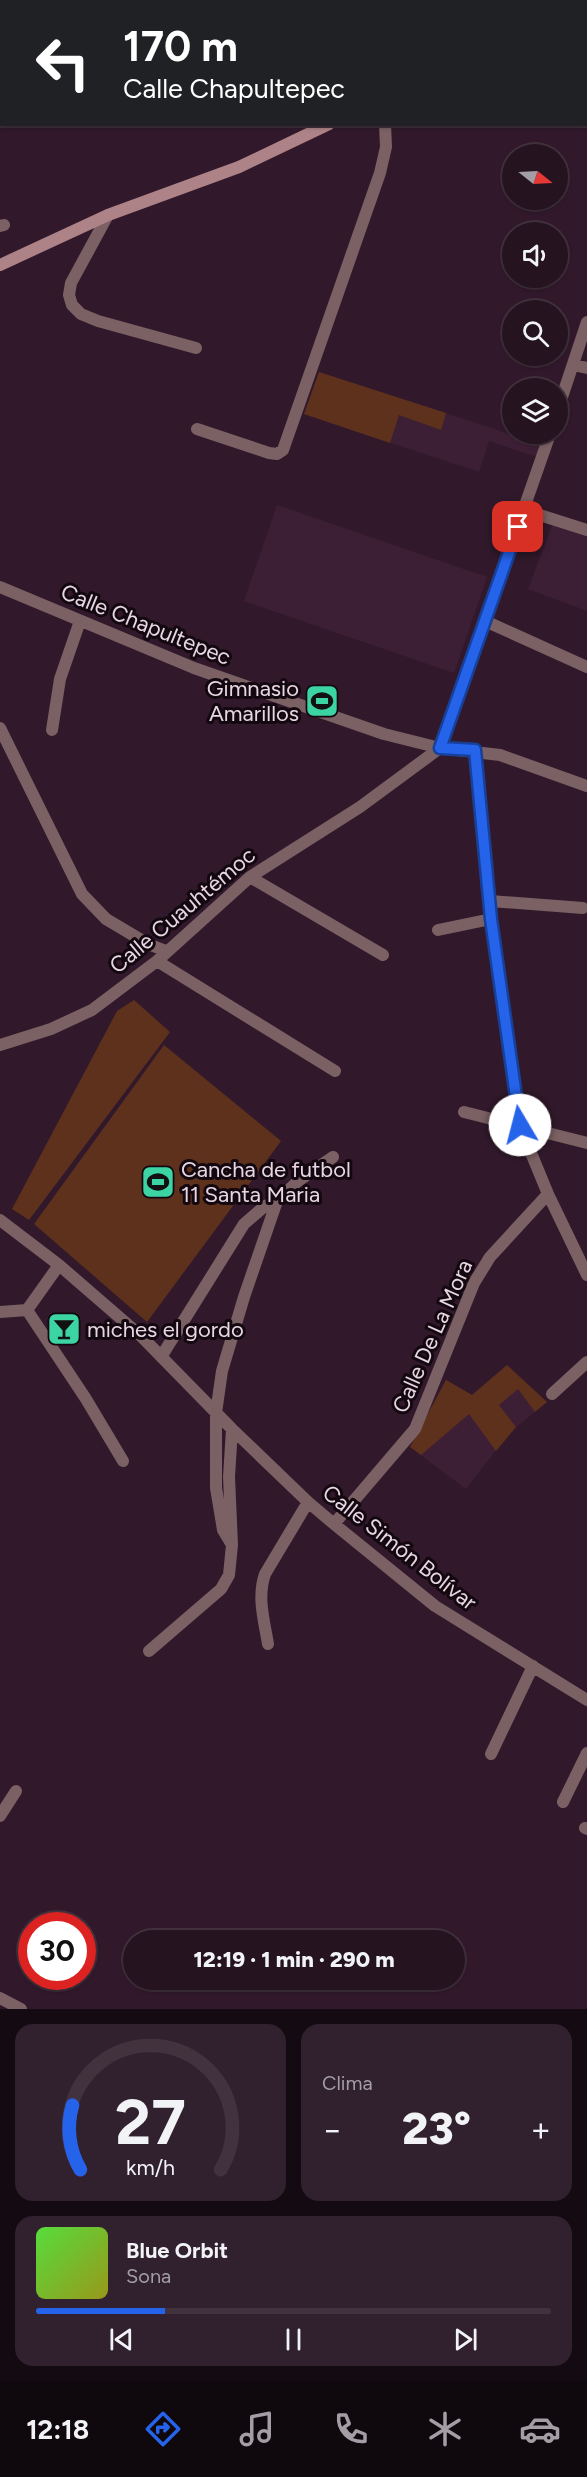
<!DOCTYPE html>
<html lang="es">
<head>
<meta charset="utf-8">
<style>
  body { margin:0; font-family:Figtree,sans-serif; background:#31202d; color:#f1f3f6; height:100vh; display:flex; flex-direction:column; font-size:22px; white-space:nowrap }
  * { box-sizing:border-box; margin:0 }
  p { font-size:20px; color:#a39ea5 }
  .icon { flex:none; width:33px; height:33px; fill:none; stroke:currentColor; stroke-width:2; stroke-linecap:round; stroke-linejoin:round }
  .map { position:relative; height:2009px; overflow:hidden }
  .side { display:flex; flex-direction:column; gap:15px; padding:15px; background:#140a12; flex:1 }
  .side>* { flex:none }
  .hud { position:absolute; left:0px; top:0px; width:588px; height:126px; box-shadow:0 2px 4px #0004,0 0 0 2px #42323e; background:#202124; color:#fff; overflow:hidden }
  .needle { width:39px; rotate:108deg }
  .buttons { position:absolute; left:502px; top:144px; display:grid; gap:12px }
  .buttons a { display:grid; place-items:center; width:66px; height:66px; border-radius:50%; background:#251320; box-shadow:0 2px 4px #0004,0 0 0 2px #42323e; font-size:30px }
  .speed { position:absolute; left:18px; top:1912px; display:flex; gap:12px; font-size:30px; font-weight:700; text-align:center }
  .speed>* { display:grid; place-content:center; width:78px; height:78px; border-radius:50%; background:#251320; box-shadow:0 2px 4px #0004,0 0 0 2px #42323e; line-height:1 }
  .speed .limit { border:9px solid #d22; background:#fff; color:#111 }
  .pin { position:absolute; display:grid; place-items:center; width:51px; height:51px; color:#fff; margin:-26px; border-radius:12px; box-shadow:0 3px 9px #0006 }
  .me { position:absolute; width:66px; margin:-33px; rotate:352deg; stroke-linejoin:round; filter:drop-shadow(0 0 4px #0008) }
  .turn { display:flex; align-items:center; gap:21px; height:126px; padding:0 24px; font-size:27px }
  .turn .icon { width:78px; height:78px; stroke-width:2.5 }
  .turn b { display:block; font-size:42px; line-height:51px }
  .big { font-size:45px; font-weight:800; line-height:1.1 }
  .side .tile { flex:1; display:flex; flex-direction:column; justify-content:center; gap:9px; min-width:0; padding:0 21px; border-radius:18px; background:#31202d }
  .side .dial { align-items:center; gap:0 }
  .dial svg { height:156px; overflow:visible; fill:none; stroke:#42323e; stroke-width:7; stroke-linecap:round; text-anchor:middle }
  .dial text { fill:#f1f3f6; stroke:none }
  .song { display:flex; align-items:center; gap:18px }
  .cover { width:72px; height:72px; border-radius:9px; background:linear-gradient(135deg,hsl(110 70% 55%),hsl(60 70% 35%)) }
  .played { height:6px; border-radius:3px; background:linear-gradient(90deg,#2563eb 25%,#42323e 25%) }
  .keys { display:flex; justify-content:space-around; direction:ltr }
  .heat { display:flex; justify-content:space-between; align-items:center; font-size:33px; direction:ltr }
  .side .tiles { flex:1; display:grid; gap:15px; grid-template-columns:1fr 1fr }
  .tile:last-child { grid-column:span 2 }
  .trip { position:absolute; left:123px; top:1930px; width:342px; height:60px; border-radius:30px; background:#251320; box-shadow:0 2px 4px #0004,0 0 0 2px #42323e; font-weight:800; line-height:60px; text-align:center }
  .tabs { display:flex; height:96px; justify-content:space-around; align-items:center; background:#0f080d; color:#a39ea5 }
  .tabs .icon { width:42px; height:42px }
  .tabs .active { color:#2563eb }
  .tabs b { font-size:27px; color:#f1f3f6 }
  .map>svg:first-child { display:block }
</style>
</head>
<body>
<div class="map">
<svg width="587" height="2009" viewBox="0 0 587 2009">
  <rect width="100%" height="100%" fill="#31192b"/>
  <path fill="#3d1f35" d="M319,372L544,445L540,458L489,441L479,472L304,414Z
    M277,505L487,577L454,673L244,601Z
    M553,523L587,535V611L528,589Z
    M507,1365L547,1402L509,1433L466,1489L410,1447L446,1380L472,1395Z"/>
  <path fill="#5e311c" d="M319,372L446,413L441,430L399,415L390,443L304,414Z
    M134,1000L170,1032L29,1220L12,1209L117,1011Z
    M164,1045L281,1141L147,1322L34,1224Z
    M507,1365L547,1402L535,1412L518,1389L499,1405L516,1427L496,1451L469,1414L421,1455L410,1447L446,1380L472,1395Z"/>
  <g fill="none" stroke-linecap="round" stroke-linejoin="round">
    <path stroke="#7b6163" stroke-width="12" d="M108,215L71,283L69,295L72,305L81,314L98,321L196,348
      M0,226L4,225
      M573,365L587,368
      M558,409L587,322
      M197,429L269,453L277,454L283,450L380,173L386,147L385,124
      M524,510L587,530
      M0,587L194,668L384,734L440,748L500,755L587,786
      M485,621L587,667
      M0,728L82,894L106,919L148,944L166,951
      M52,730L60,679L80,621
      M475,750L491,919L520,1126L548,1194L587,1275
      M250,877L383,955
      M490,901L583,908
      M438,930L491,919
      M157,961L335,1071
      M0,1045L51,1029L92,1010L157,961L250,877L360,807L440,748L550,434
      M464,1112L587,1143
      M0,1220L59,1265L141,1336L232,1429L308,1502L334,1524L435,1606L587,1700
      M27,1310L86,1399L123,1461
      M27,1310L59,1265
      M0,1312L27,1310
      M161,1357L244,1224L265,1206L277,1201
      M552,1394L587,1362
      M334,1524L415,1429L474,1283L490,1257L548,1194
      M232,1545L223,1530L216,1488V1413L222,1371L244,1297L277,1201L298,1181L333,1157
      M268,1644C264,1620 257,1597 265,1574L308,1502
      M149,1651L221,1589L229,1575L232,1545L229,1477L232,1429
      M491,1754L533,1666
      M563,1802L587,1753
      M0,1816L16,1791
      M585,1828L587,1829
      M0,1998L21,2009"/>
    <path stroke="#ae8388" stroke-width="12" d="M586,16L587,15
      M0,265L108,215L239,167L329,124"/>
  </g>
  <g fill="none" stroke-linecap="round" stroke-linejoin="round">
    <defs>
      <path id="route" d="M518,527L440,748L475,750L491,919L520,1125"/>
    </defs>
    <use href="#route" stroke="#184099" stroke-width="15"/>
    <use href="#route" stroke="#2563eb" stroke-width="10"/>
  </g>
  <defs>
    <symbol id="stadium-square" viewBox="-11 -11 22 22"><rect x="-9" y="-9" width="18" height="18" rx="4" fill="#3cd4a3" stroke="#130810"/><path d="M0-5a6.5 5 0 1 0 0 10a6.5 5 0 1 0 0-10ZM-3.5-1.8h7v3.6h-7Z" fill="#111"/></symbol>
    <symbol id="bar-square" viewBox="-11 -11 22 22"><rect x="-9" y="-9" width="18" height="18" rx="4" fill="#3cd4a3" stroke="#130810"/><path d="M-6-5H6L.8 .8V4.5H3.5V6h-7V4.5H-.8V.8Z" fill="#111"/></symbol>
  </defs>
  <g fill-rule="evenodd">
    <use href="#stadium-square" x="303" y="682" width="38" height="38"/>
    <use href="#stadium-square" x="139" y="1163" width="38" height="38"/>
    <use href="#bar-square" x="45" y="1310" width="38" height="38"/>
  </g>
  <g text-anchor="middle" stroke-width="6" stroke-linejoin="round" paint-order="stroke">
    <g font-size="22" fill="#e8d7e3" stroke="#130810">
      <text transform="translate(146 624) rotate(22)" y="8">Calle Chapultepec</text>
      <text transform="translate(182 910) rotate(-40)" y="8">Calle Cuauhtémoc</text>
      <text transform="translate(432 1336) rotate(-66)" y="8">Calle De La Mora</text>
      <text transform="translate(400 1547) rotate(38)" y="8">Calle Simón Bolívar</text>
    </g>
    <g font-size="22" fill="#e8d7e3" stroke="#130810" text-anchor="start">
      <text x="299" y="696" text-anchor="end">Gimnasio<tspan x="299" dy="25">Amarillos</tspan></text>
      <text x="181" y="1177">Cancha de futbol<tspan x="181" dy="25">11 Santa Maria</tspan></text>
      <text x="87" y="1337">miches el gordo</text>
    </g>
  </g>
</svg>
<div class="buttons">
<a><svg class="needle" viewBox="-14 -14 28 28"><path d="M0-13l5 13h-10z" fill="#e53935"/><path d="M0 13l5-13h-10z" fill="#a39ea5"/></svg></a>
<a><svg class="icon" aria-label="sound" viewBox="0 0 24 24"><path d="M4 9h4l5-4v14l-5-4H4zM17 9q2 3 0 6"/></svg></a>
<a><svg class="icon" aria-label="search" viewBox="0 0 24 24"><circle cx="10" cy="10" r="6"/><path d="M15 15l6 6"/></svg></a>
<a><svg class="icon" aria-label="layers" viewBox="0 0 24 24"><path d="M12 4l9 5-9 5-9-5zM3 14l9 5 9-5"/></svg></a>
</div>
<div class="speed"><div class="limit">30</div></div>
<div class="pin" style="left:518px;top:527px;background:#d93025"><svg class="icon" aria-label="arrive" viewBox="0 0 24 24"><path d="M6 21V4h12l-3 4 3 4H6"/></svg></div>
<svg class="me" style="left:520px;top:1125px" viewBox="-20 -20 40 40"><circle r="19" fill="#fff"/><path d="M0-13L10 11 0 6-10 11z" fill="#2563eb"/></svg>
<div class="trip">12:19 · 1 min · 290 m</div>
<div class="hud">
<div class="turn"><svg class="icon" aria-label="left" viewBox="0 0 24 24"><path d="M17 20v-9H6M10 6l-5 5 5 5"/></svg><div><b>170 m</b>Calle Chapultepec</div></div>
</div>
</div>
<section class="side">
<div class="tiles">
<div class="tile dial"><svg viewBox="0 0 100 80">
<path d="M14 69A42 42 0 1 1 86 69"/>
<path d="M14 69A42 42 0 0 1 10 36" stroke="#2563eb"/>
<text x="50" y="56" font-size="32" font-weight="700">27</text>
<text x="50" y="72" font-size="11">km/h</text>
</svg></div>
<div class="tile"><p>Clima</p>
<div class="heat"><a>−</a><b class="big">23°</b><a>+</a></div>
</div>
<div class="tile">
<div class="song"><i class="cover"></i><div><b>Blue Orbit</b><p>Sona</p></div></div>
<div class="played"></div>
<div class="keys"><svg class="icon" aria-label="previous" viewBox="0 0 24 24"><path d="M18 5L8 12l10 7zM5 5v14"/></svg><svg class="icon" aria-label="pause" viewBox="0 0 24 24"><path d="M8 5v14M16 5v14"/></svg><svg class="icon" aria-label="next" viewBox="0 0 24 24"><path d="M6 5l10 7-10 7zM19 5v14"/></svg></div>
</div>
</div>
</section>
<nav class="tabs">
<b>12:18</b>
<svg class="icon active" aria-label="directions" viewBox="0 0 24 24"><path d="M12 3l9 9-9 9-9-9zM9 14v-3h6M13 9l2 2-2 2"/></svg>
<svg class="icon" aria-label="music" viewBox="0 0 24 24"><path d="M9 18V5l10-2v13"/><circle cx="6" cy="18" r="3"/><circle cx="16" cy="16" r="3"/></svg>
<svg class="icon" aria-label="phone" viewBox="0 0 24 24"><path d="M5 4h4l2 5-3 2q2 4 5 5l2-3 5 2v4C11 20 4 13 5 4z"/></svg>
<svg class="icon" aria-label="climate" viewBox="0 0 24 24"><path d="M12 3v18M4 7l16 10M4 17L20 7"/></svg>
<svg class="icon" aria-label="car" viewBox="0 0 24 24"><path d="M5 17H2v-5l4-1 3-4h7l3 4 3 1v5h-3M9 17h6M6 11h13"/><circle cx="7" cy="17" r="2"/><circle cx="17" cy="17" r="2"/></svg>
</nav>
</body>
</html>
